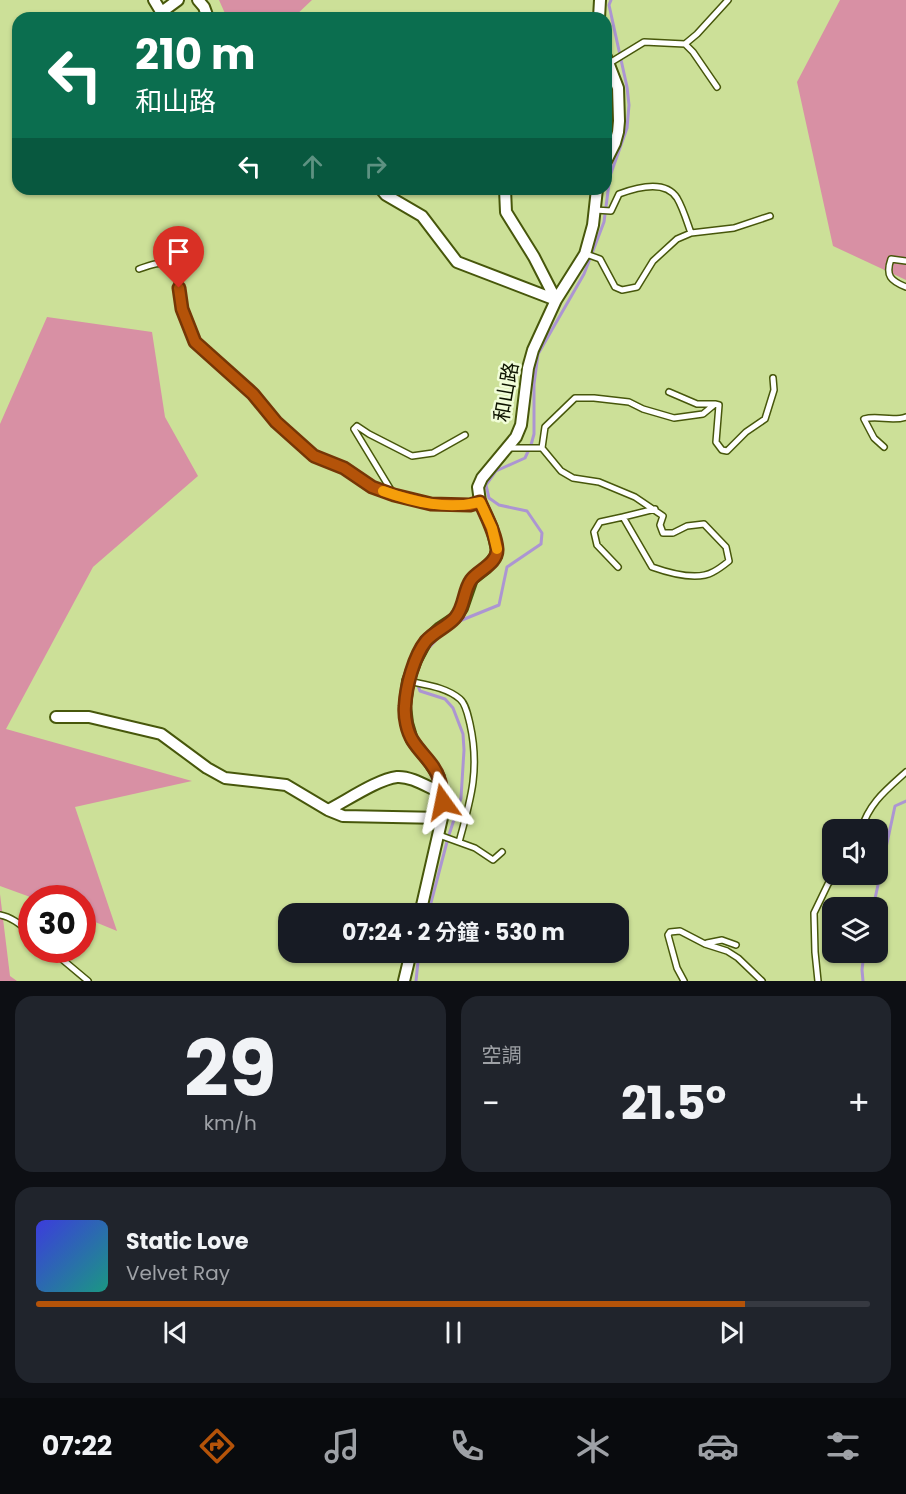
<!DOCTYPE html>
<html lang="zh-TW">
<head>
<meta charset="utf-8">
<style>
  body { margin:0; font-family:Poppins,"Noto Sans TC",sans-serif; background:#20242c; color:#f1f3f6; height:100vh; display:flex; flex-direction:column; font-size:22px; white-space:nowrap }
  * { box-sizing:border-box; margin:0 }
  p { font-size:20px; color:#9ea1a6 }
  .icon { flex:none; width:33px; height:33px; fill:none; stroke:currentColor; stroke-width:2; stroke-linecap:round; stroke-linejoin:round }
  .map { position:relative; height:981px; overflow:hidden }
  .panel { display:flex; flex-direction:column; gap:15px; padding:15px; background:#0d0f14; flex:1 }
  .panel>* { flex:none }
  .hud { position:absolute; left:12px; top:12px; width:600px; height:183px; border-radius:18px; box-shadow:0 2px 4px #0004; background:#0b6e4f; color:#fff; overflow:hidden }
  .fabs { position:absolute; left:822px; top:819px; display:grid; gap:12px }
  .fabs a { display:grid; place-items:center; width:66px; height:66px; border-radius:12px; background:#171b24; box-shadow:0 2px 4px #0004; font-size:30px }
  .speed { position:absolute; left:18px; top:885px; display:flex; gap:12px; font-size:30px; font-weight:700; text-align:center }
  .speed>* { display:grid; place-content:center; width:78px; height:78px; border-radius:50%; background:#171b24; box-shadow:0 2px 4px #0004; line-height:1 }
  .speed .limit { border:9px solid #d22; background:#fff; color:#111 }
  .pin { position:absolute; display:grid; place-items:center; width:51px; height:51px; color:#fff; margin:-62px -26px; border-radius:50% 50% 50% 0; rotate:-45deg; box-shadow:0 0 6px #0007 }
  .pin .icon { rotate:45deg }
  .me { position:absolute; width:66px; margin:-33px; rotate:348deg; stroke-linejoin:round; filter:drop-shadow(0 0 4px #0008) }
  .turn { display:flex; align-items:center; gap:21px; height:126px; padding:0 24px; font-size:27px }
  .turn .icon { width:78px; height:78px; stroke-width:2.5 }
  .turn b { display:block; font-size:42px; line-height:51px }
  .lanes { display:flex; align-items:center; height:57px; padding:0 24px; background:#0003; justify-content:center; gap:30px; direction:ltr }
  .lanes .off { opacity:.35 }
  .big { font-size:45px; font-weight:700; line-height:1.1 }
  .panel .widget { flex:1; display:flex; flex-direction:column; justify-content:center; gap:9px; min-width:0; padding:0 21px; border-radius:18px; background:#20242c }
  .panel .dial { align-items:center; gap:0 }
  .dial b { font-size:78px; line-height:1 }
  .song { display:flex; align-items:center; gap:18px }
  .cover { width:72px; height:72px; border-radius:9px; background:linear-gradient(135deg,hsl(240 70% 55%),hsl(170 70% 35%)) }
  .played { height:6px; border-radius:3px; background:linear-gradient(90deg,#b45309 85%,#363941 85%) }
  .keys { display:flex; justify-content:space-around; direction:ltr }
  .heat { display:flex; justify-content:space-between; align-items:center; font-size:33px; direction:ltr }
  .panel .tiles { flex:1; display:grid; gap:15px; grid-template-columns:1fr 1fr }
  .widget:last-child { grid-column:span 2 }
  .trip { position:absolute; left:278px; top:903px; width:351px; height:60px; border-radius:18px; background:#171b24; box-shadow:0 2px 4px #0004; font-weight:700; line-height:60px; text-align:center }
  .menu { display:flex; height:96px; justify-content:space-around; align-items:center; background:#090b0e; color:#9ea1a6 }
  .menu .icon { width:42px; height:42px }
  .menu .selected { color:#b45309 }
  .menu b { font-size:27px; color:#f1f3f6 }
  .map>svg:first-child { display:block }
</style>
</head>
<body>
<div class="map">
<svg width="906" height="981" viewBox="0 0 906 981">
  <rect width="100%" height="100%" fill="#cce098"/>
  <path fill="#d890a4" d="M219,0H312L293,18H227Z
    M840,0H906V280L833,246L797,82Z
    M47,317L152,332L165,417L198,476L93,567L6,729L192,781L75,807L117,931L83,917L82,898H33L0,886V424Z
    M0,894L10,976L17,981H0Z"/>
  <g fill="none" stroke-linecap="round" stroke-linejoin="round">
    <path stroke="#ac95d2" stroke-width="3" d="M457,622L499,605L507,567L541,544L542,533L527,511L499,505L489,498L486,485L496,471L525,458L531,445L534,434V384L538,354L584,274L604,222L610,176L627,128L629,105L627,87L609,5L611,0
      M426,651L446,629
      M417,683L420,691L445,699L453,708L463,734L464,750L461,798L448,838L428,914
      M873,908L895,806L906,801
      M416,981L419,952
      M863,981L862,970L864,952"/>
    <defs>
      <path id="service" d="M608,64L644,42L685,44
        M717,87L693,52L685,44L697,34L728,0
        M595,210L611,211L619,194C635,188 665,179 677,198C683,208 687,222 691,233L734,228L770,216
        M586,254L600,259L615,287L622,290L637,287L653,261L677,239L691,233
        M906,261L891,259C885,276 891,281 906,287
        M139,269C154,264 160,260 175,268L182,309L195,342L253,394L276,422L314,456L344,468L372,487L394,495L431,504L470,505L480,502
        M669,392L697,404H715
        M884,447L874,438L864,419C878,415 892,422 906,417
        M507,448H542
        M394,495L354,429L357,426L369,434L412,456L433,453L465,435
        M623,517L655,509
        M618,567L597,545L594,532L600,522L623,517L652,567C669,573 697,581 713,572C719,569 724,565 729,561L726,547L704,524L687,526L673,533H663L660,525L663,516L635,497L599,482L573,478L561,471L542,448L545,427L575,398H594L629,402L643,409L674,418L703,414L715,404L719,405L716,442L722,450L727,451L746,432L765,419L774,390L773,378
        M408,681C426,685 446,687 460,699C466,704 468,716 470,724C480,769 471,799 459,842
        M861,830C869,803 886,790 906,772
        M439,835L475,848L493,860L502,852
        M0,915C12,917 22,926 32,934
        M707,943L722,940L736,945
        M51,950L88,981
        M684,981L677,968L668,935L670,932L680,931L705,944L727,951L738,958L762,981
        M818,981L815,952L814,913L828,884L836,874"/>
      <path id="minor" d="M154,0L160,10L163,11L178,0
        M198,0L204,7L208,18
        M599,18L600,0
        M606,57L618,88L619,121L618,132L615,143L606,161
        M381,189L386,195L422,216L457,262L556,300L534,257L506,212L505,189
        M56,717H89L161,734L207,768L225,778L286,785L328,810C346,801 378,779 397,777C412,776 429,788 442,793
        M328,810L343,816L442,818
        M420,914L442,818L443,802L439,777L430,763L412,740L407,723L405,706L408,681L416,660L426,641L440,628L455,618L462,608L472,579L486,568L496,556L497,550L492,528L480,502L478,487L482,478L516,437L521,425L528,368L533,350L556,300L585,254L593,225L597,189
        M404,981L411,952"/>
    </defs>
    <use href="#service" stroke="#47570b" stroke-width="8"/>
    <use href="#minor" stroke="#47570b" stroke-width="14"/>
    <use href="#service" stroke="#fff" stroke-width="5"/>
    <use href="#minor" stroke="#fff" stroke-width="10"/>
  </g>
  <g fill="none" stroke-linecap="round" stroke-linejoin="round">
    <defs>
      <path id="route" d="M179,288L182,309L195,342L253,394L276,422L314,456L344,468L372,487L394,495L431,504L470,505L480,502C486,516 496,534 497,549C498,564 478,570 471,580C463,591 465,607 455,618C447,627 435,631 426,641C414,656 406,686 405,706C404,717 407,732 413,741C421,754 435,764 439,779C442,786 442,794 443,802"/>
    </defs>
    <use href="#route" stroke="#753606" stroke-width="15"/>
    <use href="#route" stroke="#b45309" stroke-width="10"/>
    <path stroke="#f59e0b" stroke-width="10" d="M383,491C414,502 447,510 480,502L492,528L497,549"/>
  </g>
  <g text-anchor="middle" stroke-width="5" stroke-linejoin="round" paint-order="stroke">
    <g font-size="20" fill="#0e1400" stroke="#f1fdd8">
      <text transform="translate(506 392) rotate(-80)" y="7">和山路</text>
    </g>
  </g>
</svg>
<div class="fabs">
<a><svg class="icon" aria-label="sound" viewBox="0 0 24 24"><path d="M4 9h4l5-4v14l-5-4H4zM17 9q2 3 0 6"/></svg></a>
<a><svg class="icon" aria-label="layers" viewBox="0 0 24 24"><path d="M12 4l9 5-9 5-9-5zM3 14l9 5 9-5"/></svg></a>
</div>
<div class="speed"><div class="limit">30</div></div>
<div class="pin" style="left:179px;top:288px;background:#d93025"><svg class="icon" aria-label="arrive" viewBox="0 0 24 24"><path d="M6 21V4h12l-3 4 3 4H6"/></svg></div>
<svg class="me" style="left:443px;top:802px" viewBox="-20 -20 40 40"><path d="M0-17L14 15 0 8-14 15z" fill="#b45309" stroke="#fff" stroke-width="4"/></svg>
<div class="trip">07:24 · 2 分鐘 · 530 m</div>
<div class="hud">
<div class="turn"><svg class="icon" aria-label="left" viewBox="0 0 24 24"><path d="M17 20v-9H6M10 6l-5 5 5 5"/></svg><div><b>210 m</b>和山路</div></div>
<div class="lanes"><svg class="icon" aria-label="left" viewBox="0 0 24 24"><path d="M17 20v-9H6M10 6l-5 5 5 5"/></svg><svg class="icon off" aria-label="ahead" viewBox="0 0 24 24"><path d="M12 20V5M6 11l6-6 6 6"/></svg><svg class="icon off" aria-label="right" viewBox="0 0 24 24"><path d="M7 20v-9h11M14 6l5 5-5 5"/></svg></div>
</div>
</div>
<section class="panel">
<div class="tiles">
<div class="widget dial"><b>29</b><p>km/h</p></div>
<div class="widget"><p>空調</p>
<div class="heat"><a>−</a><b class="big">21.5°</b><a>+</a></div>
</div>
<div class="widget">
<div class="song"><i class="cover"></i><div><b>Static Love</b><p>Velvet Ray</p></div></div>
<div class="played"></div>
<div class="keys"><svg class="icon" aria-label="previous" viewBox="0 0 24 24"><path d="M18 5L8 12l10 7zM5 5v14"/></svg><svg class="icon" aria-label="pause" viewBox="0 0 24 24"><path d="M8 5v14M16 5v14"/></svg><svg class="icon" aria-label="next" viewBox="0 0 24 24"><path d="M6 5l10 7-10 7zM19 5v14"/></svg></div>
</div>
</div>
</section>
<nav class="menu">
<b>07:22</b>
<svg class="icon selected" aria-label="directions" viewBox="0 0 24 24"><path d="M12 3l9 9-9 9-9-9zM9 14v-3h6M13 9l2 2-2 2"/></svg>
<svg class="icon" aria-label="music" viewBox="0 0 24 24"><path d="M9 18V5l10-2v13"/><circle cx="6" cy="18" r="3"/><circle cx="16" cy="16" r="3"/></svg>
<svg class="icon" aria-label="phone" viewBox="0 0 24 24"><path d="M5 4h4l2 5-3 2q2 4 5 5l2-3 5 2v4C11 20 4 13 5 4z"/></svg>
<svg class="icon" aria-label="climate" viewBox="0 0 24 24"><path d="M12 3v18M4 7l16 10M4 17L20 7"/></svg>
<svg class="icon" aria-label="car" viewBox="0 0 24 24"><path d="M5 17H2v-5l4-1 3-4h7l3 4 3 1v5h-3M9 17h6M6 11h13"/><circle cx="7" cy="17" r="2"/><circle cx="17" cy="17" r="2"/></svg>
<svg class="icon" aria-label="filters" viewBox="0 0 24 24"><path d="M4 7h16M4 17h16"/><circle cx="9" cy="7" r="2"/><circle cx="15" cy="17" r="2"/></svg>
</nav>
</body>
</html>
